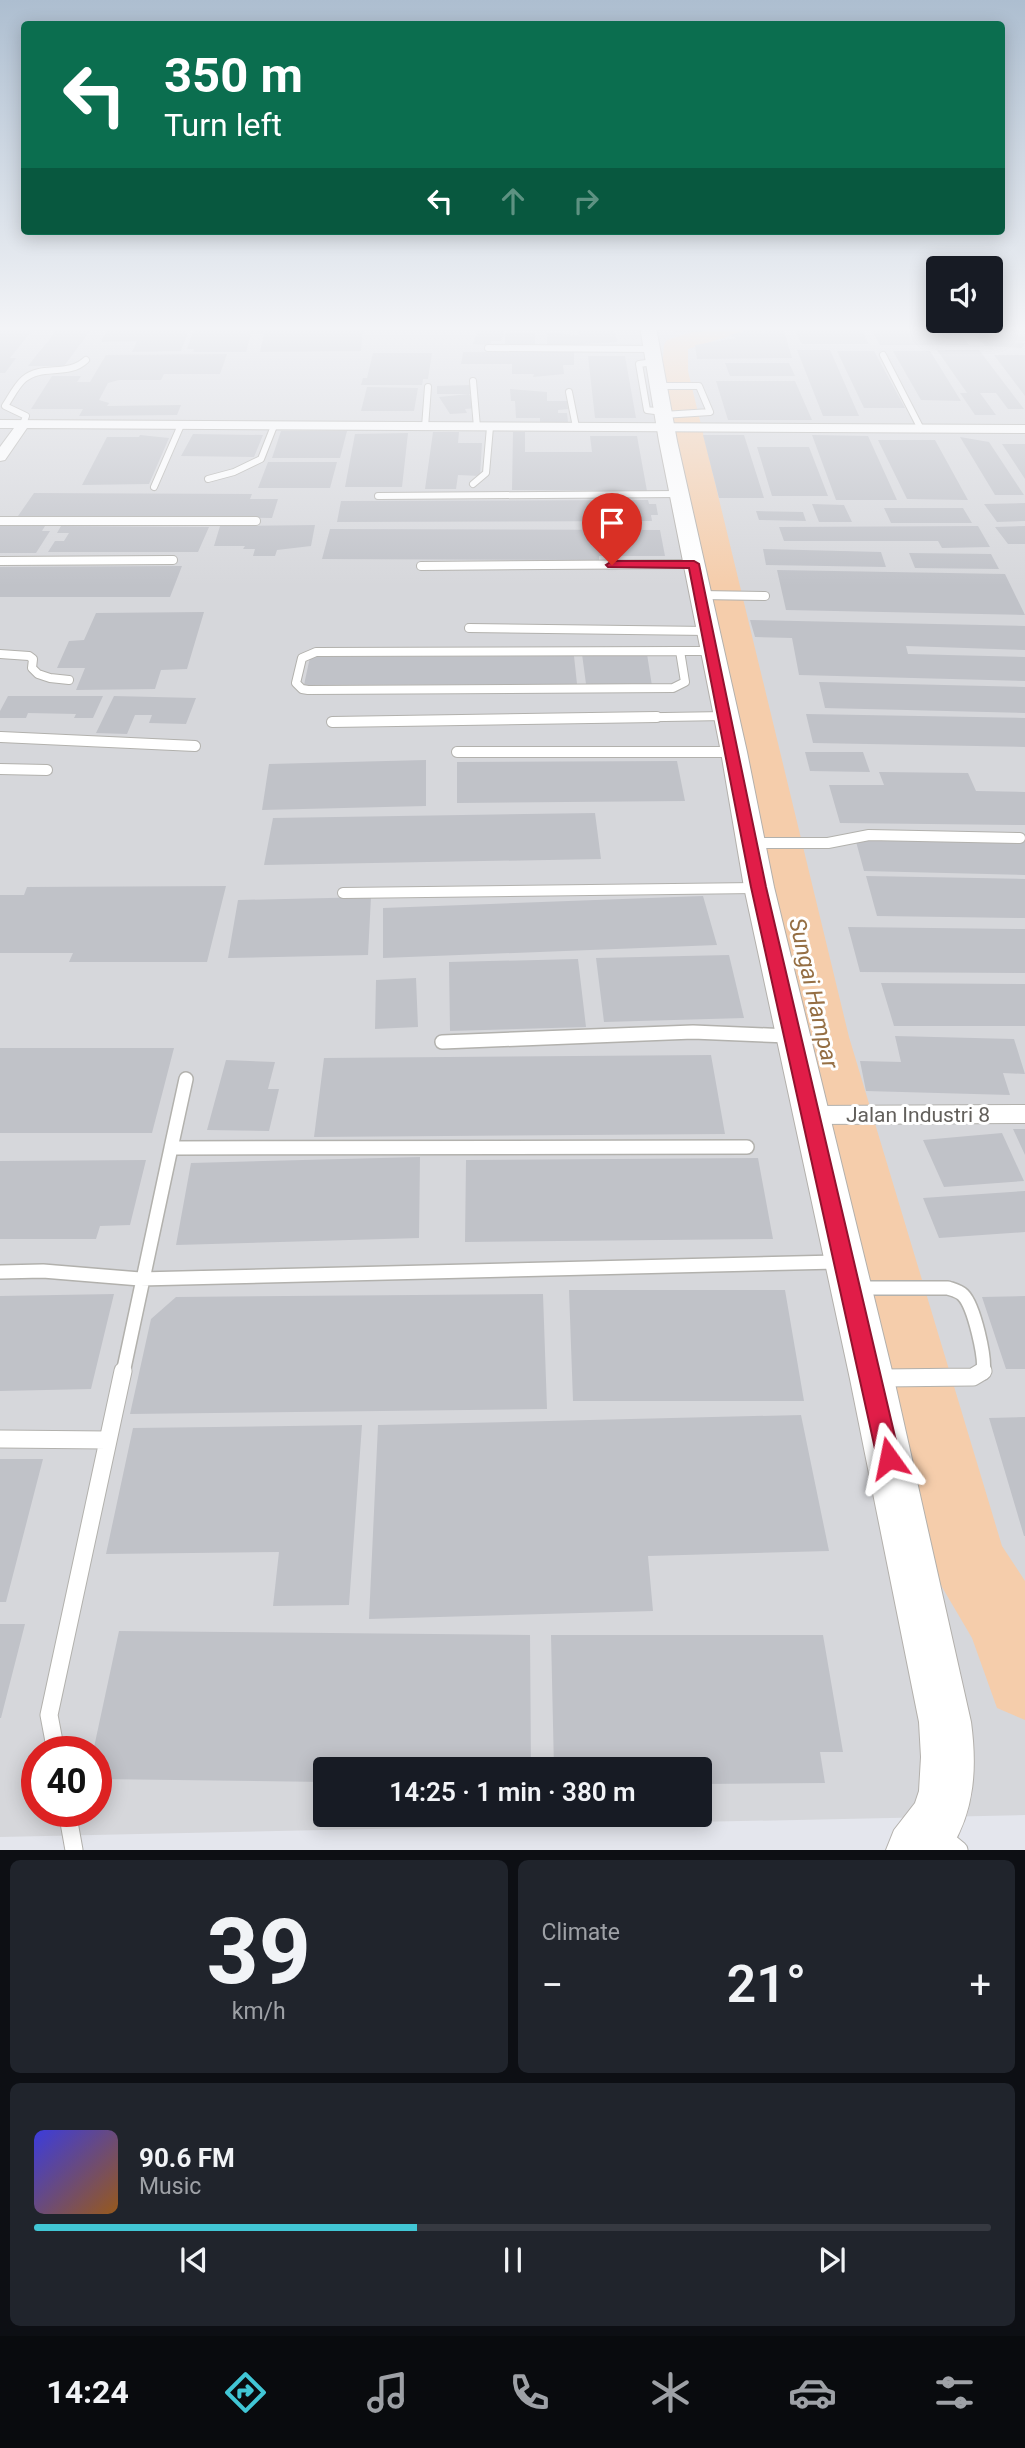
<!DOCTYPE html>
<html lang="en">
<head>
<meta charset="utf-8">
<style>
  body { margin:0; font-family:Roboto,sans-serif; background:#20242c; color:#f1f3f6; height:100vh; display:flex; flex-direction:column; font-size:26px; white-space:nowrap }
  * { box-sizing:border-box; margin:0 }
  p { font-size:23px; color:#9ea1a6 }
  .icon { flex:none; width:38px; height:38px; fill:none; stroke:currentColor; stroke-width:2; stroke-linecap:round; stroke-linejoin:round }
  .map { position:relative; height:1850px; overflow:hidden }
  .panel { display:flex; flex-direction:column; gap:10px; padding:10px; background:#0d0f14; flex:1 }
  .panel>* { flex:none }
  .hud { position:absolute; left:21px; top:21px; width:984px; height:214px; border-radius:7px; box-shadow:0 4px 18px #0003; background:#0b6e4f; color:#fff; overflow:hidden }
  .fabs { position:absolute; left:926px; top:256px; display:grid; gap:14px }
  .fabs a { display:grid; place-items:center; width:77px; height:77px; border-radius:7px; background:#171b24; box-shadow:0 4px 18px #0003; font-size:35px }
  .speed { position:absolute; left:21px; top:1736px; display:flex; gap:14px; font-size:35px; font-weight:700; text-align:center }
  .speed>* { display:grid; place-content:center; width:91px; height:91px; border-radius:50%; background:#171b24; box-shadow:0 4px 18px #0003; line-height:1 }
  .speed .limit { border:10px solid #d22; background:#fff; color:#111 }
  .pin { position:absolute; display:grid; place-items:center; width:60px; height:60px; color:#fff; margin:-72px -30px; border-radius:50% 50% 50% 0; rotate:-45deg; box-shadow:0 0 7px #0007 }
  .pin .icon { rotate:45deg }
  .me { position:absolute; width:77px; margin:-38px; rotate:348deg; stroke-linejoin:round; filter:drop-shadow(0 0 5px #0008) }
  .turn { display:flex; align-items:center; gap:24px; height:147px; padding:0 28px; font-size:32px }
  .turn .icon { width:91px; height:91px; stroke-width:2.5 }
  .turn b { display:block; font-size:49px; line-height:60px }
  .lanes { display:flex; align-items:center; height:66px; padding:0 28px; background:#0003; justify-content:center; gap:35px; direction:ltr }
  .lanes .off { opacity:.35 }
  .big { font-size:52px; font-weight:600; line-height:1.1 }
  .panel .widget { flex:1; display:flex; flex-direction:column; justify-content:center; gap:10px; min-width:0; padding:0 24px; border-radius:10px; background:#20242c }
  .panel .dial { align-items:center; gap:0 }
  .dial b { font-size:91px; line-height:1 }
  .song { display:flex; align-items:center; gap:21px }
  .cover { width:84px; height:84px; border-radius:10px; background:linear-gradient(135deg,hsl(240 70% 55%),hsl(30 70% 35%)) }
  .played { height:7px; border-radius:4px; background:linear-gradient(90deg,#41c6d5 40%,#363941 40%) }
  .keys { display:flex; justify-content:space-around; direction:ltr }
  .heat { display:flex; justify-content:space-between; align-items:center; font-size:38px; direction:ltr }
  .panel .tiles { flex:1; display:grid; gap:10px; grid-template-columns:1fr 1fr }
  .widget:last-child { grid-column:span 2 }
  .trip { position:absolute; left:313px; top:1757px; width:399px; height:70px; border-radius:7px; background:#171b24; box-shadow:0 4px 18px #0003; font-weight:600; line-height:70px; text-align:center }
  .menu { display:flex; height:112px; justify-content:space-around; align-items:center; background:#090b0e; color:#9ea1a6 }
  .menu .icon { width:49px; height:49px }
  .menu .active { color:#41c6d5 }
  .menu b { font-size:32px; color:#f1f3f6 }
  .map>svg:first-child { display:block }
</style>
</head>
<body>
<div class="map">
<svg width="1025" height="1850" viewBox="0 0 1025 1850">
  <rect width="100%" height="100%" fill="#e4e6ed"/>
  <path fill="#d6d7db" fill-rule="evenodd" d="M0,327H1025V1815L0,1837ZM37,1752H96V1811H37ZM326,1769H700V1815H326Z"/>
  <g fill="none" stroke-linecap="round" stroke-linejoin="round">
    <path fill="#f5cdab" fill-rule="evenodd" d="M707,327H745L742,332L688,349V371L849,1037L1002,1546L1025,1581V1720L997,1708L972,1638L942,1587L931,1562L795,1037L662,371L664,345L667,340Z"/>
  </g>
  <path fill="#c0c2c8" d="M0,327H35L10,358H16L5,373H0Z
    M59,327H93L64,366H28Z
    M109,327H190L181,351L132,352L137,341L101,342Z
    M195,327H363L361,351L260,352L264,334H251L246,352H193L194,349H187Z
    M672,327H712V328L700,332H674Z
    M763,327H783L792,358L697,359L695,345L736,338L729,335Z
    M793,327H859L869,344H802Z
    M870,327H955L969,345H880Z
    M979,327H1025V333H984Z
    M479,328L505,329L501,341H491L490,345L473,344Z
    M579,330H615L617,342L547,346V333L579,335Z
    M505,333H535V344H505Z
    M1025,334V341L1014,342L1025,343L1022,348L985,346L975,335Z
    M797,350H830L859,416H823Z
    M937,350H979L1024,409H1008L996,393H980L996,415H975L960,393H967Z
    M837,351H874L905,408H864Z
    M893,351H930L961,401L921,400Z
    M463,352H574V365H563L564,374L533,377L534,374H512V364H461Z
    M373,353H432L428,379H423L422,385H361L363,378H367Z
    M227,354L220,374H164L161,380H119L108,383L99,400L109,403L107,406L181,405L177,415L79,416L83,409H31L52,376H81L77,382H90L106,355Z
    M994,355H1025V396Z
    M588,356H625L636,418H595Z
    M725,363H789L795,376H730Z
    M716,381H795L812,420H728Z
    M471,385V394H437V386Z
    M367,387L418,388L414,411H361Z
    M510,389L547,392V401H567L568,409L558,410V413H567L568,422H540V418H516L515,401H511Z
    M469,394L478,408L465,409L467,413L450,414L439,397Z
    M281,431H347L340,458H272Z
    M433,432H459L458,443H482L480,476L458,475L456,489H425Z
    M513,432H525V452H592L590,436H637L647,491L512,490Z
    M408,433L402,487H345L355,434Z
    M193,434L263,435L254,457L181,456Z
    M140,435L169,438L149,484L82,485L107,437H139Z
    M703,435H744L764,498H719Z
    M812,435L868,436L897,500H836Z
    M960,437L989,442L1024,495H995Z
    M878,440H935L968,500L907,499Z
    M1002,444H1025V479Z
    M757,447H809L828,496H772Z
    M268,462H337L330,488H258Z
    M34,493L252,494L250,499H278L272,518L18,516Z
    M648,500L649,504H656L658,515H651L652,521L337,522L341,501Z
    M1025,503V521L997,522L984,504Z
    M812,504L844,505L852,522H819Z
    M884,508H963L972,523H891Z
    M756,511L803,512L806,521L759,520Z
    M0,525L45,526L42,531H50L36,553H0Z
    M315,525L311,546L277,550L275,556H253L255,549H243L245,546H214L220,526Z
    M61,526L209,527L198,552H48L55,541H64L69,533H57Z
    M978,526L990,547L942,548L938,541H784L779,527Z
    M1025,526V544H1008L995,527Z
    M330,529L660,530L665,556H599V560L322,559Z
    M763,549L881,552L886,567L766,565Z
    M909,553L991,554L999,569L915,568Z
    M182,566L170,597H0V567Z
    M777,570L1005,574L1025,615L786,610Z
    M204,612L187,669L161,670L155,689L76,690L85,668H57L69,641L84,640L96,613Z
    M750,620L1025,626V650L906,646L908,654L1025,657V681L799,675L792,638L755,637Z
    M582,654H647L652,686L586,684Z
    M574,656L577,684L304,685L310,657Z
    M819,682L1025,687V713L825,708Z
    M8,696H103L93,718H74L76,714L28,713L26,718H0V711Z
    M114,696L196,698L186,724L149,723L152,715H135L127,734L96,733Z
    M806,714L1025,718V747L813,743Z
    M805,752H863L870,772L810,771Z
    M426,760V806L262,810L269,764Z
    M677,761L685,801L457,803V762Z
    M879,772L968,773L976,791L1025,792V825L840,823L829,785H884Z
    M595,813L601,859L264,865L273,818Z
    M855,838L1025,842V875L864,871Z
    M866,876L1025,879V918L877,916Z
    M226,886L207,962H69L73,953H0V895H24L27,887Z
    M703,896L717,945L383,958V908Z
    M371,897L368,955L228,958L238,900Z
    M848,927L1025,929V973L860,972Z
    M729,955L744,1018L604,1022L596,958Z
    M578,959L586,1027L450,1031L449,962Z
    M416,978L418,1027L375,1029L376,980Z
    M881,983L1025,984V1026H894Z
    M895,1036L1014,1039L1025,1074L1003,1073L1010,1095L866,1091L860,1061L901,1062Z
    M0,1048H174L152,1133H0Z
    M711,1055L725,1134L314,1137L324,1058Z
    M226,1060L275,1062L268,1089H279L269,1131L207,1130Z
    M1013,1129H1025V1155Z
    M1002,1133L1024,1181L944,1187L923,1140Z
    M420,1157L419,1238L176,1245L191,1163Z
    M758,1158L773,1239L465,1242L466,1160Z
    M146,1160L130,1225L100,1226L96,1239H0V1161Z
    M1025,1191V1232L939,1238L923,1198Z
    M569,1290H785L804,1401H573Z
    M114,1294L91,1389L0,1391V1296Z
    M543,1294L547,1409L130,1414L151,1319L176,1297Z
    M1025,1296V1369H1006L982,1297Z
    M801,1415L829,1551L648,1556L653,1611L369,1619L378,1425Z
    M1025,1417V1536H1024L989,1418Z
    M362,1425L349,1605L273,1606L279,1552L106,1554L133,1428Z
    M0,1459H43L6,1602H0Z
    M0,1624H25L1,1718H0Z
    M119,1631L530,1635L531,1769H326V1782L96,1779V1752H93Z
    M551,1635H823L843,1752H820L825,1783L700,1784V1769H554Z"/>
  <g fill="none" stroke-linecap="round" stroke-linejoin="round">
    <defs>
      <path id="lane-far4" d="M488,348L652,349
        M883,355L921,429
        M654,362L639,364L647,410L663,412
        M473,381L477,427
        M658,386H699L710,412L663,415
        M569,392L576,427
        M23,424L26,416L5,406C11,397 16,386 24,379C42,364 68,377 86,360
        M425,427L428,387
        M208,479L234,472L261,459L274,426
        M473,484L486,473L490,427
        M154,487L181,425
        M378,496L679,494"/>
      <path id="lane-far3" d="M0,521H256
        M0,561L173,560
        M421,566L694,564
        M700,595L765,596
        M469,628L708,631
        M680,651L685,682L673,688L308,690L302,689L296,683L302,658L316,652Z
        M680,651H712
        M0,654L29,656L33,659L32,668L38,674L50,678L69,680
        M542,719L726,716"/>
      <path id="lane-far2" d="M332,722L657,717
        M1,737L195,746
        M457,752H734
        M0,769L47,770
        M753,843H828L869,835L1020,838
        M343,893L756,888"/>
      <path id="lane-far1" d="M442,1042L693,1032L789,1036
        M171,1148L186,1079
        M0,1272L43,1271L140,1279L837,1262
        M861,1288H948C954,1290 959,1291 963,1295C974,1306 986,1358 983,1373
        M123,1373L171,1148L747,1147"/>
      <path id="lane" d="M882,1378L973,1377L983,1371
        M0,1439L107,1440
        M56,1752L49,1715L123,1371
        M67,1811L74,1850
        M942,1836L959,1850"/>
      <path id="street" d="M0,420L1025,425V433L27,428L5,460L0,461V447L14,428H0Z
        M1025,1105V1123L810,1124L801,1122L797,1115L801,1108L810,1106Z"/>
      <path id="secondary" d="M640,327H656L677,441L747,752L774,887L894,1379L971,1722C977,1767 975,1810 950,1850H886L894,1830L915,1803L919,1791L921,1757L919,1722L850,1379L744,887L721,752L659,441Z"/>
    </defs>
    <use href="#lane-far4" stroke="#b2b1ad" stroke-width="8"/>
    <use href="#lane-far3" stroke="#b2b1ad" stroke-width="10"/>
    <use href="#lane-far2" stroke="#b2b1ad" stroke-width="12"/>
    <use href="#lane-far1" stroke="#b2b1ad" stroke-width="16"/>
    <use href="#lane" stroke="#b2b1ad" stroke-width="19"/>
    <use href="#street" stroke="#b2b1ad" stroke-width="2"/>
    <use href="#secondary" stroke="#b3b0ac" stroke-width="2"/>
    <use href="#lane-far4" stroke="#fff" stroke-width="6"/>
    <use href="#lane-far3" stroke="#fff" stroke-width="8"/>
    <use href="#lane-far2" stroke="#fff" stroke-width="10"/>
    <use href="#lane-far1" stroke="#fff" stroke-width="13"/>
    <use href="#lane" stroke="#fff" stroke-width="17"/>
    <use href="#street" fill="#fff" fill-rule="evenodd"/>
    <use href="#secondary" fill="#fff" fill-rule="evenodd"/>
  </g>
  <linearGradient id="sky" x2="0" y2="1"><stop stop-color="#adbed0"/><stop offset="0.56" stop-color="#f3f4f7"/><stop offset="1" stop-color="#f3f4f7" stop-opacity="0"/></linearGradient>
  <rect width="1025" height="586" fill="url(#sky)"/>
  <path fill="#e11d48" stroke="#92132f" stroke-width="2" d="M612,561H694L699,564L766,887L900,1458L897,1465L889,1468L881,1465L877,1458L751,887L689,568L608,567L606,565Z"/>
  <g text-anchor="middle" stroke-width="6" stroke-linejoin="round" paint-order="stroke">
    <g font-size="21" fill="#63605c" stroke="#fff">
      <text x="918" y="1122">Jalan Industri 8</text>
    </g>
    <g font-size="23" font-style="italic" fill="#956f44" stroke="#fff">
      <text transform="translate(814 993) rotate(77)" y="8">Sungai Hampar</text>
    </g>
  </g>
</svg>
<div class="fabs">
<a><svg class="icon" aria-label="sound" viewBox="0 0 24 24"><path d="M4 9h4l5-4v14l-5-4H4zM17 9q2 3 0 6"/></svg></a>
</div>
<div class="speed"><div class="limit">40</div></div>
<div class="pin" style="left:612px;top:565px;background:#d93025"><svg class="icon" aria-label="arrive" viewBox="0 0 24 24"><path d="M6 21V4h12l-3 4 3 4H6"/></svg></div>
<svg class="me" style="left:889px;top:1458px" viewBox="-20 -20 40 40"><path d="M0-17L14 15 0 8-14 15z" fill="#e11d48" stroke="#fff" stroke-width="4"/></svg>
<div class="trip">14:25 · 1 min · 380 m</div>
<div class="hud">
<div class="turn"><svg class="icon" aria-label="left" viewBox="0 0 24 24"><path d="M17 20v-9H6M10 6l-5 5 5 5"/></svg><div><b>350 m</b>Turn left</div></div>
<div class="lanes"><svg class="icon" aria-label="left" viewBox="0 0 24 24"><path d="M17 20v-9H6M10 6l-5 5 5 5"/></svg><svg class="icon off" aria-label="ahead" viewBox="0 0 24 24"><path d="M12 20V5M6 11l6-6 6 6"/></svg><svg class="icon off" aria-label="right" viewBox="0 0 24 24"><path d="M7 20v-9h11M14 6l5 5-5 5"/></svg></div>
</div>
</div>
<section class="panel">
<div class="tiles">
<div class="widget dial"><b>39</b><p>km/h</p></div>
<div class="widget"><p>Climate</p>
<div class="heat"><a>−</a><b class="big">21°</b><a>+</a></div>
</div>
<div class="widget">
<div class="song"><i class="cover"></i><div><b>90.6 FM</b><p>Music</p></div></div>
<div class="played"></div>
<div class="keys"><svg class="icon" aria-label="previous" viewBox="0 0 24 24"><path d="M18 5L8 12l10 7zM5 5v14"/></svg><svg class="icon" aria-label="pause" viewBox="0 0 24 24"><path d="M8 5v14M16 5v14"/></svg><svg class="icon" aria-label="next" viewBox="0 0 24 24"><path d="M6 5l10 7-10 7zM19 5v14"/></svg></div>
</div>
</div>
</section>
<nav class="menu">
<b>14:24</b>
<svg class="icon active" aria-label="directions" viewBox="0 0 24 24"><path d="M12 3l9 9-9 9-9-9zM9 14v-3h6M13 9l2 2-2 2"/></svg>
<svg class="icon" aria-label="music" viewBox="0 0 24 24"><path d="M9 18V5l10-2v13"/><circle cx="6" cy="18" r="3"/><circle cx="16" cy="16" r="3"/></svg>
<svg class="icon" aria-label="phone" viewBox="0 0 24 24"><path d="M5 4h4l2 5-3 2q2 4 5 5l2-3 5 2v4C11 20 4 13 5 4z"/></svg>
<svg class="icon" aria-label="climate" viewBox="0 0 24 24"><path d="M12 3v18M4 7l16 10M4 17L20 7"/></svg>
<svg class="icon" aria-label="car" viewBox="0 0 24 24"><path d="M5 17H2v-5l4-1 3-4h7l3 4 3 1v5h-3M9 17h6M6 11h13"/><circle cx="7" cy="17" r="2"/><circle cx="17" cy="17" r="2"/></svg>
<svg class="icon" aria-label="filters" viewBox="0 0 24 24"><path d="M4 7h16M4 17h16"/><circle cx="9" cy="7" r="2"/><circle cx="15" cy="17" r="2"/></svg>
</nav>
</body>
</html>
